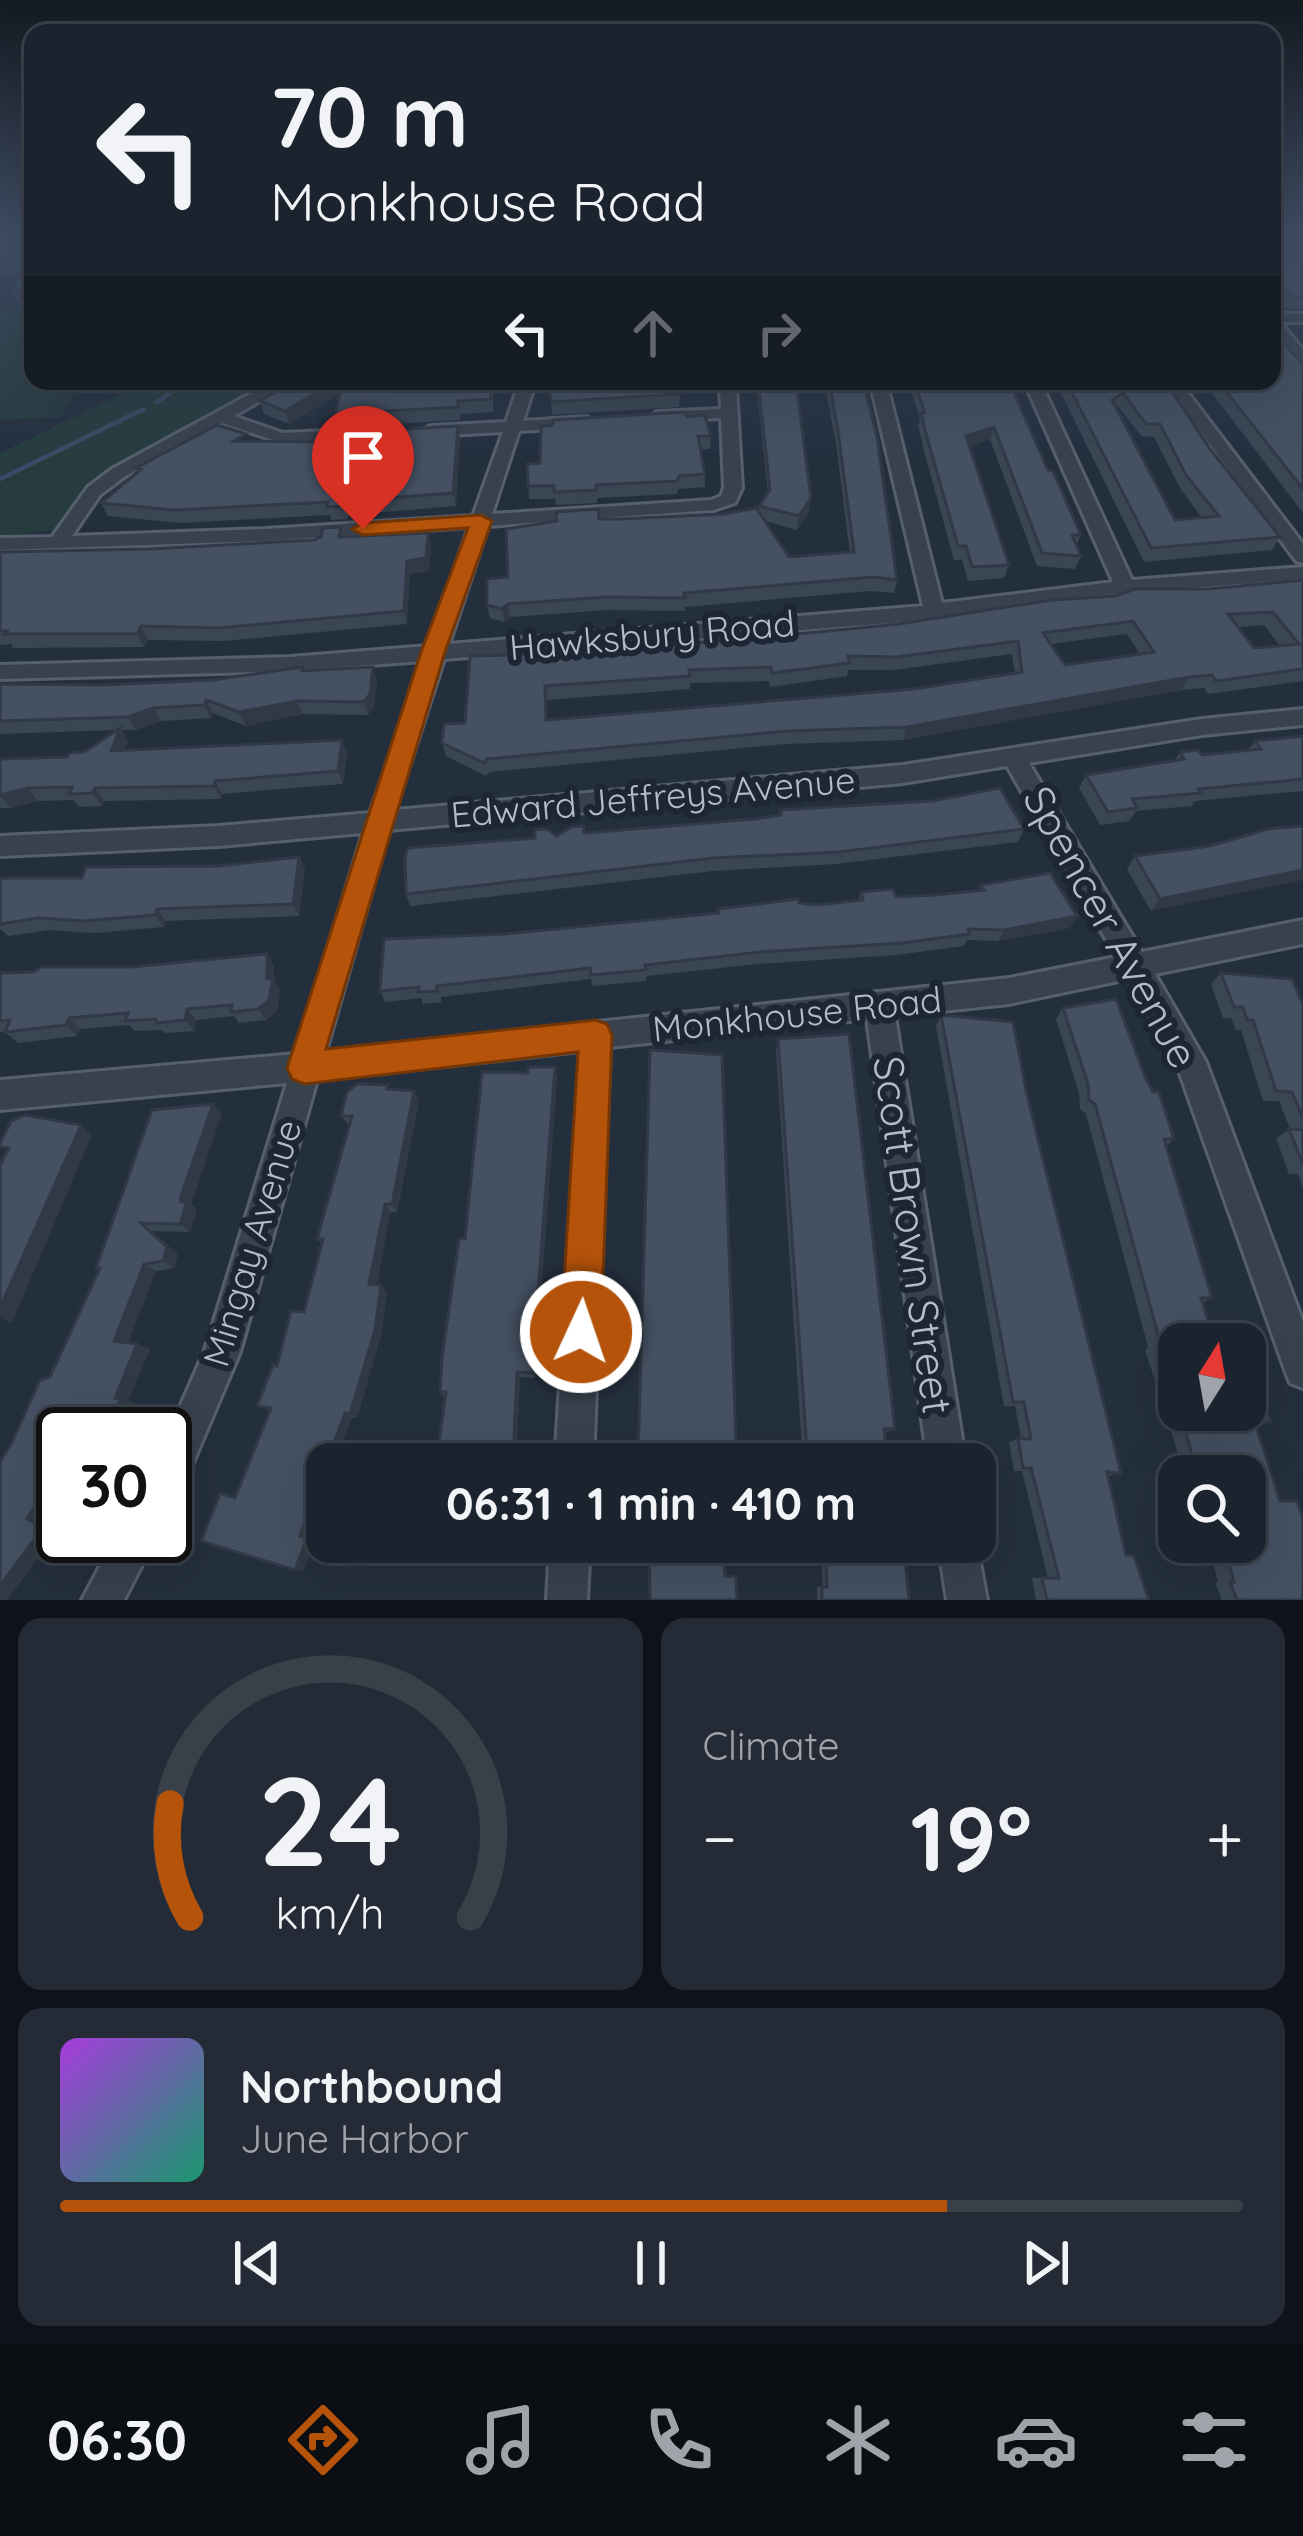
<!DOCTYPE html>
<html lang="en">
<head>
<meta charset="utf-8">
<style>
  body { margin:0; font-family:Quicksand,sans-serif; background:#242b36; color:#f1f3f6; height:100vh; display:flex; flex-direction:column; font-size:45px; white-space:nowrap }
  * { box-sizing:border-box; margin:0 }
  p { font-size:39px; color:#a0a4aa }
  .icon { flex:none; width:66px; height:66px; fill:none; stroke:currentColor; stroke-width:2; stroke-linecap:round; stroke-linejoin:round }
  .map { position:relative; height:1600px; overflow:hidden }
  .details { display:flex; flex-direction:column; gap:18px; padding:18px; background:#0f1319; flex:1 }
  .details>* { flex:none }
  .hud { position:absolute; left:24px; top:24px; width:1257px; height:366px; border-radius:24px; box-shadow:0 12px 48px #0002,0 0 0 3px #39404a; background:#1b232e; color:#f1f3f6; overflow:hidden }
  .needle { width:78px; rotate:11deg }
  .fabs { position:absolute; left:1158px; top:1323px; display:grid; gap:24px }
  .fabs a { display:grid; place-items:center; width:108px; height:108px; border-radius:24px; background:#1b232e; box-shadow:0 12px 48px #0002,0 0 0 3px #39404a; font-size:60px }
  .speed { position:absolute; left:36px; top:1407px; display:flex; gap:24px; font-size:60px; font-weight:700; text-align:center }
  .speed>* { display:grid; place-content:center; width:156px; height:156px; border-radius:50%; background:#1b232e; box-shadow:0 12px 48px #0002,0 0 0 3px #39404a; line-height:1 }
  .speed .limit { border:6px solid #111; border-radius:18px; background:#fff; color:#111 }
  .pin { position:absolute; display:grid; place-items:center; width:102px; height:102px; color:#fff; margin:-123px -51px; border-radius:50% 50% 50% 0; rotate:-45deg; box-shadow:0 0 12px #0007 }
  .pin .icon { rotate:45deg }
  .me { position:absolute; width:132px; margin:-66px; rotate:3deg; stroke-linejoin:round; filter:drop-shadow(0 0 9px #0008) }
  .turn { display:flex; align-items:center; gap:42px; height:252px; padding:0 48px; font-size:54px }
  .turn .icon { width:156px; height:156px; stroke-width:2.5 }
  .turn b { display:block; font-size:84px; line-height:102px }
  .lanes { display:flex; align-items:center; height:114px; padding:0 48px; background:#0003; justify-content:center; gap:60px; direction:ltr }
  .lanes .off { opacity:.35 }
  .big { font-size:90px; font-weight:700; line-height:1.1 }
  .details .card { flex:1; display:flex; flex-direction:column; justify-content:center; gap:18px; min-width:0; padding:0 42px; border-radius:24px; background:#242b36 }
  .details .dial { align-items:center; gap:0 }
  .dial svg { height:312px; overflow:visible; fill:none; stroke:#39404a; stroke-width:7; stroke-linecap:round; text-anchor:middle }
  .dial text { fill:#f1f3f6; stroke:none }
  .song { display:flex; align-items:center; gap:36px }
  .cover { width:144px; height:144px; border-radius:18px; background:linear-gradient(135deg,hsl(280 70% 55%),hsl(160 70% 35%)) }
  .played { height:12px; border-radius:6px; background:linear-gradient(90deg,#b45309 75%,#39404a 75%) }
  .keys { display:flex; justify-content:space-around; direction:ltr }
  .heat { display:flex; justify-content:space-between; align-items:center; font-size:66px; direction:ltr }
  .details .tiles { flex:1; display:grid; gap:18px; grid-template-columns:1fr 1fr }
  .card:last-child { grid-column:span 2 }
  .trip { position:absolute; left:306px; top:1443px; width:690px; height:120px; border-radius:24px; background:#1b232e; box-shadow:0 12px 48px #0002,0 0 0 3px #39404a; font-weight:700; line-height:120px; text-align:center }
  .tabs { display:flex; height:192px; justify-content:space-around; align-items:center; background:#0b0e12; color:#a0a4aa }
  .tabs .icon { width:84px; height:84px }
  .tabs .current { color:#b45309 }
  .tabs b { font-size:54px; color:#f1f3f6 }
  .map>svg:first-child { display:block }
</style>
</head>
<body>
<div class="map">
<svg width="1303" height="1600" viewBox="0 0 1303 1600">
  <rect width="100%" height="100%" fill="#242f3e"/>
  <path fill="#263c3f" d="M33,309V381H81L62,417L0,420V311Z
    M149,381H276L96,481L54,530L0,537V453Z"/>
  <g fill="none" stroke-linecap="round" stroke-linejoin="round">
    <path stroke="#394c67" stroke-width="3" d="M164,397L190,381"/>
    <path stroke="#394c67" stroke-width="4.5" d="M157,402L169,394
      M0,479L144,409"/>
    <defs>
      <path id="minor" d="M1272,313L1303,314V322H1280L1303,350V365L1298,363L1272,330Z
        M274,381H294L234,416L283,433L371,429L379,434L371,439L282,443L222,423L124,477L100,495L72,536L265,529L473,516L503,432L430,436L422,431L430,426L506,422L520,381H536L523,421L587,417L595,422L587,427L519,431L492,514L711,500L721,496L724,488L721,418L657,422L649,417L657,412L721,409L720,388L714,381H731L736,387L742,488L735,503L714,510L488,526L449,644L923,606L870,381H886L942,603L1113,582L1024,381H1040L1132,580L1303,567V579L1066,598L903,622L444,659L395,810L903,765L1202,719L1303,709V725L1202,735L1029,763L1142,952L1303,920V944L1155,974L1206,1062L1303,1322V1388L1290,1383L1285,1370L1178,1068L1128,979L1009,1004L895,1016L966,1464H928L867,1019L610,1047L593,1464H555L581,1051L317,1080L240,1352L178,1498L165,1504V1441L205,1350L287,1083L0,1110V1080L296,1054L363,833L219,846L0,856V836L219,826L370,813L423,661L290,671L0,679V665L290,657L428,646L469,527L265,541L0,550V538L52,537L88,487L112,469ZM1007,766L1116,957L1009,978L326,1051L389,830L903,783Z
        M1163,381H1179L1303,544V563L1296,561Z
        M116,1536H157L124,1600H82Z
        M975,1536L987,1600H947L938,1542H975Z
        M550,1542H590L587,1600H547Z"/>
    </defs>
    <use href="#minor" stroke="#565f6c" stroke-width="6"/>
    <use href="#minor" fill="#38414e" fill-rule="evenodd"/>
  </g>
  <path fill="#3b4654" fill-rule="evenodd" d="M0,234H33V307L21,308L12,290L22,275L0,276Z
    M1272,234H1303V310L1284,307L1272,294Z
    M1303,364V513L1203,381H1272Z
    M295,381H493V412L460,414V420L338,427L335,414L340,393L289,424L264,414L260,401Z
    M549,381L680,394L679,407L552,415Z
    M756,381H796L809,512L797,530L765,521L789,557L850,553L836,443L824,381H863L897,580L894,593L870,591L685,607V611L607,610L510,617L504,622L490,618L487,605L508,577L599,519L759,511V506L768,494Z
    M908,381H1012L1011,385L1048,470L1081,535L1076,546L1081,556L1075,569L1037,566L990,439L969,447L1009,565L1004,578L968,581L962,560H954L923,447L918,425L920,419Z
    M1055,381H1165L1210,449L1280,537L1272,550L1144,562ZM1118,406L1141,436L1154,437L1180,488L1202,518L1175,520L1116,407Z
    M541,426L711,436L710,449H700L705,474V487L678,489L677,494L597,498V503L556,505L555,499H529L527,464L540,463Z
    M339,433L460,439L456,506L349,515L348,519L331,520L330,515L180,523L108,516L101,503L138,472L136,468L249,441H341Z
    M344,537L431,546L429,571L410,574L407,624L224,641L148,640L144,647L13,648L11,644L0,645V552L150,549Z
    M1303,580V681L1208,694L1204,688L1181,690L903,740L785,744L489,772L486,776L446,756L442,743L549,654L899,624ZM1264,625L1280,646L1254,648L1238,627ZM1127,634L1140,654L1065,665L1051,644ZM1012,654L1015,673L914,689L547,720L546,700L690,689V683L769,681L770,687L847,676L848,670H894Z
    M304,671L377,680L374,707L368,715L302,714L246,726L213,713L211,718L161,721L136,730H121L128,741L125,750L347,753L343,784L222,794L221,799L104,801L102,806L79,807L73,800L38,801L11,808H0V759L67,757L84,752L117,730L0,734V684L102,685L213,680Z
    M1303,736V791L1195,801L1192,806L1136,811L1129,821L1100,825L1079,788L1086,775L1174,761L1180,752L1202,755L1248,750L1255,741Z
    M780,810L1024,829L1018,842L836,864L713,871L410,906L406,894L535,838L755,819L779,816Z
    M1210,846L1151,911L1127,869L1135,856Z
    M299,857L305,869L299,916L166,921L164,927L94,933L50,930L8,936L0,929V878H82Z
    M981,885L1070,928L998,941L967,940L964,946L896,955L758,964L646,976V981L592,986L591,979L441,997V1002L423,1004L421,998L385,1002L380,991L506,934L799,903L816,905L858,901L861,892L896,897L979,891Z
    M274,966V981L280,989L277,1011L266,1020L239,1023L234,1016L196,1020L194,1031L165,1033L162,1030L135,1031L129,1025L102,1027L80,1029L77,1036L18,1043L5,1032H0V973Z
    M1221,973L1303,1005V1188L1298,1174H1289L1276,1138L1290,1129L1279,1101H1263L1241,1030H1236L1231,1018H1223L1211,984Z
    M1063,1008L1146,1079L1174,1139L1166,1146L1212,1298L1202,1303L1179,1344L1271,1422L1256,1426L1303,1600H1222L1215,1582H1218L1208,1542H1201H1245V1476H1184L1171,1430L1163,1421L1160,1410L1164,1406L1145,1351L1148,1347L1086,1114L1080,1109L1079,1093L1056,1019Z
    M941,1015L1027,1095L1121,1473L1108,1476L1126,1555L1149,1600H1036L1032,1578H1048L1022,1471H1014L1009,1442L1021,1438L1015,1406H1004L936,1026Z
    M778,1039L895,1429L885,1433L888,1464H803L776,1049Z
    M557,1077L535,1378L520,1377L516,1461H504V1464L440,1392L465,1239Z
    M390,1089L414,1091L419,1101L397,1212H390L377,1285L387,1291L381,1335L357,1418L352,1417L335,1464H327V1488L309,1537L316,1539L304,1570H295L235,1497L270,1410L257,1406L304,1312L322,1244L317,1239L349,1125L341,1116Z
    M222,1113L191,1204L197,1210L190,1232L152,1231L178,1255L174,1268L156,1271L128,1342L137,1344L150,1349L128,1401L134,1403L119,1434H63V1488L43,1520L59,1529L7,1600L50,1377L100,1270L96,1268Z
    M820,1542H910L905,1558L909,1600H817V1587H823Z"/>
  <path fill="#303945" d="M336,381H345L347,389L289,424L285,411Z
    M458,426L460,439L456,506L453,493Z
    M994,427L990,439L962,449L966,436Z
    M811,498L809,512L797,530L799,516Z
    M428,533L431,546L429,571L410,574L407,624L404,611L407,561Z
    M508,604L510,617L504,622L502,609Z
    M141,626L148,640L144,647L137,634Z
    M373,667L377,680L374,707L368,715L364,702Z
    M1189,677L1181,690L903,740L907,727Z
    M206,700L213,713L211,718L204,705Z
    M297,701L302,714L246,726L239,712Z
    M153,708L161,721L136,730L128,717Z
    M120,728L128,741L119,764L111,751Z
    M342,740L347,753L343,784L338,771Z
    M215,781L222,794L221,799L214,786Z
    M28,788L38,801L11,808L0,795Z
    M95,788L104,801L102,806L92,793Z
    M299,857L305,869L299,916L293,904Z
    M1303,870V880L1151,911L1160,899Z
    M157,909L166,921L164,927L155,915Z
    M1077,916L1070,928L998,941L1004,930Z
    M267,954L274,966V981L280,989L277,1011L266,1020L258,1009L267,979Z
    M187,1009L196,1020L194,1031L185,1020Z
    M69,1018L80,1029L77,1036L66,1025Z
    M555,1067L557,1077L535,1378L532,1373Z
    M414,1091L419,1101L397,1212L392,1204Z
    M213,1104L222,1113L191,1205L197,1210L190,1232L180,1224L181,1196Z
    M81,1125L92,1135L12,1323L0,1318V1308Z
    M385,1204L390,1212L376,1291L369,1284Z
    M141,1223L178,1255L174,1268L163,1261Z
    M144,1264L156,1271L127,1346L114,1341Z
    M381,1285L387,1291L381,1335L357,1418L350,1414Z
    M137,1344L150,1349L128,1401L134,1403L119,1434H103L115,1398Z
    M517,1372L520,1377L516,1461L513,1458Z
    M345,1413L352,1417L335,1464H327V1488L309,1537L300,1536Z
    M57,1470L63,1471V1488L43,1520L59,1529L7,1600H0V1586L27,1519Z
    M307,1538L316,1539L304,1570H295Z"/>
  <path fill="#455162" stroke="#303945" stroke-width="3" fill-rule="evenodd" d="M0,234H33V289L12,290L33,257L0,259Z
    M1272,234H1303V297L1290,295L1272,276Z
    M1272,331L1303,364V489L1218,381H1272Z
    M295,381H336L285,411L260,401Z
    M343,381H491V399L458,401V407L335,414Z
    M549,381H674L680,394L551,402Z
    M758,381H796L811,498L799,516L759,506L770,490Z
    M829,381H863L877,437L897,580L873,577L684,593L685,598L606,597L508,604L502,609L487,605V579L508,577L506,529L557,521L556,512L598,509L599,519H620L724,514L756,508L789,557L854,552L838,431Z
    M914,381H1009L1048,470L1053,471L1081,535H1072L1081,556L1042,553L994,427L966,436L1009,565L972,567L966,546H958L926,434L921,413H925Z
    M1066,381H1165L1210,449L1280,537L1151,548ZM1123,393L1146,424H1160L1186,475L1219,516L1175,520L1112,400Z
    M684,412L688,417L705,415L711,436H698L705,474L679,476L677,481L596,485V490L554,492V486H528L527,464L540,463L541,426L553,425V420Z
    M217,425L246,434L234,441L360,442L339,433L458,426L453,493L345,501V506L327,507L328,502L174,510L101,503L141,469L136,468Z
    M341,527L339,537L428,533L426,558L407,561L404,611L218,628L141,626L137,634H4L7,631H0V552L150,549L314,540L321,537L323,528Z
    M1303,580V669L1216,681L1212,675L1189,677L907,727L787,731L487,759L484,763L442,743L444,724L465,723L470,656L549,654L674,638L677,644L736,640L899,624L1052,600L1115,596L1135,589H1209ZM1273,612L1299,644L1254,648L1228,614ZM1133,621L1154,652L1065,665L1043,633ZM1018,641L1022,672L914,689L546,720L545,686L690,676L689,670L771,667L772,673L850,663L848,656L897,657Z
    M303,667L302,671L373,667L370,694L364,702L297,701L239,712L206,700L204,705L153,708L128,717L0,721V684L102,685L213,680Z
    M120,728L111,751L342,740L338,771L215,781L214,786L95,788L92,793L69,794L72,787L28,788L0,795V759L67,757L69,753L84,752Z
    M1303,736V779L1198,789L1201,793L1132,799L1137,808L1108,812L1086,775L1184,759L1180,752L1198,750L1202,755L1261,749L1255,741Z
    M1000,788L1024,829L839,852L714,858L406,894L405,856L408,848L535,838V830L547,829L557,836L571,827L584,826V833L755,819L781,815L780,810L932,801Z
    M1303,826V870L1160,899L1135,856L1210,846L1268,829Z
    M299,857L293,904L157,909L155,915L84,921L39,918L0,924V878H82L86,867L218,866Z
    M1050,873L1077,916L1004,930L968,929L970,934L901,943L760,952L645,965L646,970L591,975L590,968L437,986V991L418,992L419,987L380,991L384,939L506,934L719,913L718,909L798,899L799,903L816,905L863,900L861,892L893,889L896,897L936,895L984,890L981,885Z
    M267,954V979L273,978L269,1000L258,1009L231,1012L232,1005L187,1009L185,1020L156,1023V1019L125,1021L128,1013L91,1016L69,1018L66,1025L5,1032L10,1020L0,1021V973L34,972L41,967H131Z
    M1221,973L1292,979L1303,1005V1118L1292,1092L1276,1091L1253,1020H1247L1243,1007H1234Z
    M1116,999L1146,1079L1153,1092H1159L1174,1139H1164L1212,1298H1201L1213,1336H1232L1234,1344H1179V1410H1245L1246,1353L1271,1422H1255L1280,1501H1297L1303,1519V1600H1237L1230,1582H1234L1223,1542H1245V1476H1198L1184,1426L1176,1418L1173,1406L1177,1402L1157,1346L1160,1342L1095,1104L1089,1100L1088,1084L1063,1008Z
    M941,1015L1013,1022L1027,1095L1121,1473L1107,1472L1126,1555L1134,1556L1149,1600H1047L1042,1578H1059L1031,1468H1023L1018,1438L1031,1439L1024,1402H1013Z
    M849,1034L895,1429H884L888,1464H808L778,1039Z
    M650,1050L722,1055L736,1442L730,1449L731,1464H653V1457H638Z
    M528,1067H555L532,1373L517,1372L513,1458H500V1464H436L446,1392H440L442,1358L459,1239H465L482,1072L528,1073Z
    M357,1084L388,1085L387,1089L414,1091L392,1204H385L369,1284L381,1285L375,1330L350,1414L345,1413L300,1536L307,1538L295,1570L201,1541L220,1493L235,1498L271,1408L257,1406L273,1365L277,1366L291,1311L304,1312L323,1239H317L352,1116H341L347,1092Z
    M213,1104L181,1196V1202H187L180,1224L141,1223L167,1247L163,1261L144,1264L114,1341L137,1344L115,1398L121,1399L103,1434H63V1472L57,1470L27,1519L43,1527L0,1586V1462L11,1444L40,1380L50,1377L100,1268H96L152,1110Z
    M25,1115L81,1125L0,1308V1165L9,1148L0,1147V1143L11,1121Z
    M1289,1129L1303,1130V1165Z
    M416,1542H517V1548L415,1549Z
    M649,1542H724L725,1576H736L737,1600H650Z
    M825,1542H910L912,1559L905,1558L909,1600H822V1587H827Z"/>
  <linearGradient id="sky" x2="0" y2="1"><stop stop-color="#141a22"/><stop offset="0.51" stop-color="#3f4d63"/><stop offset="1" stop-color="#3f4d63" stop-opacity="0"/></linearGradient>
  <rect width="1303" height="458" fill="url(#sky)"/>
  <path fill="#b45309" stroke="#753606" stroke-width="3" d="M481,515L492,521L445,652L326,1049L596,1020L607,1024L612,1035L601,1332L595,1346L581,1351L567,1346L561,1332L578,1052L304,1084L292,1079L287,1068L421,652L468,528L363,535L352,529L363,523Z"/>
  <g text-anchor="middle" stroke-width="12" stroke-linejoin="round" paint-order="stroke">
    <g font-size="36" fill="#b4bcc9" stroke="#1d2633">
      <text transform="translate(652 635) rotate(-5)" y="13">Hawksbury Road</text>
      <text transform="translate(653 797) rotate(-5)" y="13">Edward Jeffreys Avenue</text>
      <text transform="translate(797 1014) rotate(-6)" y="13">Monkhouse Road</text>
      <text transform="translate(252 1243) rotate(-73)" y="13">Mingay Avenue</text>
    </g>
    <g font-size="42" fill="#b4bcc9" stroke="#1d2633">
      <text transform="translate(1111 927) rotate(61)" y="15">Spencer Avenue</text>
      <text transform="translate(913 1235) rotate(82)" y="15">Scott Brown Street</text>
    </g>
  </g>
</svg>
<div class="fabs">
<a><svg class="needle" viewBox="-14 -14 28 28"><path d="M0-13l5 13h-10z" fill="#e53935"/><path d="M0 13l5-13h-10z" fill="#a0a4aa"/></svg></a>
<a><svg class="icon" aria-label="search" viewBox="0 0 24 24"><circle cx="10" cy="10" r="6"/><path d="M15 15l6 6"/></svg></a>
</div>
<div class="speed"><div class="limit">30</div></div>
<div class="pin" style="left:363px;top:529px;background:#d93025"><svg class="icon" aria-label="arrive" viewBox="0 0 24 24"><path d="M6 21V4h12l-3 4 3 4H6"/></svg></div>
<svg class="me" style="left:581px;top:1332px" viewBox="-20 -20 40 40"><circle r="17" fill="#b45309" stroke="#fff" stroke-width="3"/><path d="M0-11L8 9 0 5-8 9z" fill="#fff"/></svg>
<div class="trip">06:31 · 1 min · 410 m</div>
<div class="hud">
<div class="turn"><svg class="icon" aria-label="left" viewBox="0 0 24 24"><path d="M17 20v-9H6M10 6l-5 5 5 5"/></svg><div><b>70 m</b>Monkhouse Road</div></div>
<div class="lanes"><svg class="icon" aria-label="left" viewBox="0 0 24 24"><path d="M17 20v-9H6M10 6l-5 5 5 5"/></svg><svg class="icon off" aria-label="ahead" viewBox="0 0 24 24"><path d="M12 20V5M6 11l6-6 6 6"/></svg><svg class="icon off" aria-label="right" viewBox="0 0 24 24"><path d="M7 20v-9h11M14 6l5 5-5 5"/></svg></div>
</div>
</div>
<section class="details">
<div class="tiles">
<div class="card dial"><svg viewBox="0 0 100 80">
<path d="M14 69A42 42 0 1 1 86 69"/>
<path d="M14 69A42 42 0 0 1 9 40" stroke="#b45309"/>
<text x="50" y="56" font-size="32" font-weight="700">24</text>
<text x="50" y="72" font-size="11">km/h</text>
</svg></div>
<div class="card"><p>Climate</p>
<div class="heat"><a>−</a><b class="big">19°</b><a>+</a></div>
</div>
<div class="card">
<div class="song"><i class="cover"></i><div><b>Northbound</b><p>June Harbor</p></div></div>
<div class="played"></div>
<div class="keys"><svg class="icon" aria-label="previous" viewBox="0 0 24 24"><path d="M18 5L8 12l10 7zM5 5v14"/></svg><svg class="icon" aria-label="pause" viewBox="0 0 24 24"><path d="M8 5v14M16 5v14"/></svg><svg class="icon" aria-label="next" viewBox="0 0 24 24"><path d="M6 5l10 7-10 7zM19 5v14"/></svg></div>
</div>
</div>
</section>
<nav class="tabs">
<b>06:30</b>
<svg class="icon current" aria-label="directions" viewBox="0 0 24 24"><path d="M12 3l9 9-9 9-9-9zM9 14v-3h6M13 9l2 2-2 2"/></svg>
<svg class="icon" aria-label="music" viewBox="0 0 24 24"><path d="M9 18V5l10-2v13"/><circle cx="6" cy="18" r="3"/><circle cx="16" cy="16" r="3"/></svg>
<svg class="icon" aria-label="phone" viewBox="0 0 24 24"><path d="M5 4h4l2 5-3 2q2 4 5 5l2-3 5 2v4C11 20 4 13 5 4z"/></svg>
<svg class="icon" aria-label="climate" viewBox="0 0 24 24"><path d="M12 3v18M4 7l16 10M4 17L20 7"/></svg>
<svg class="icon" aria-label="car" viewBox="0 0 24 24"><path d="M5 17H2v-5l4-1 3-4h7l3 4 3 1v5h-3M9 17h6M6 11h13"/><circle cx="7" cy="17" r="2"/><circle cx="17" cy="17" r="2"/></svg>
<svg class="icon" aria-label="filters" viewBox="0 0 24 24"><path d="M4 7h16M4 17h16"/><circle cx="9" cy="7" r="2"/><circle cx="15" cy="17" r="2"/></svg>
</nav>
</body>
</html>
